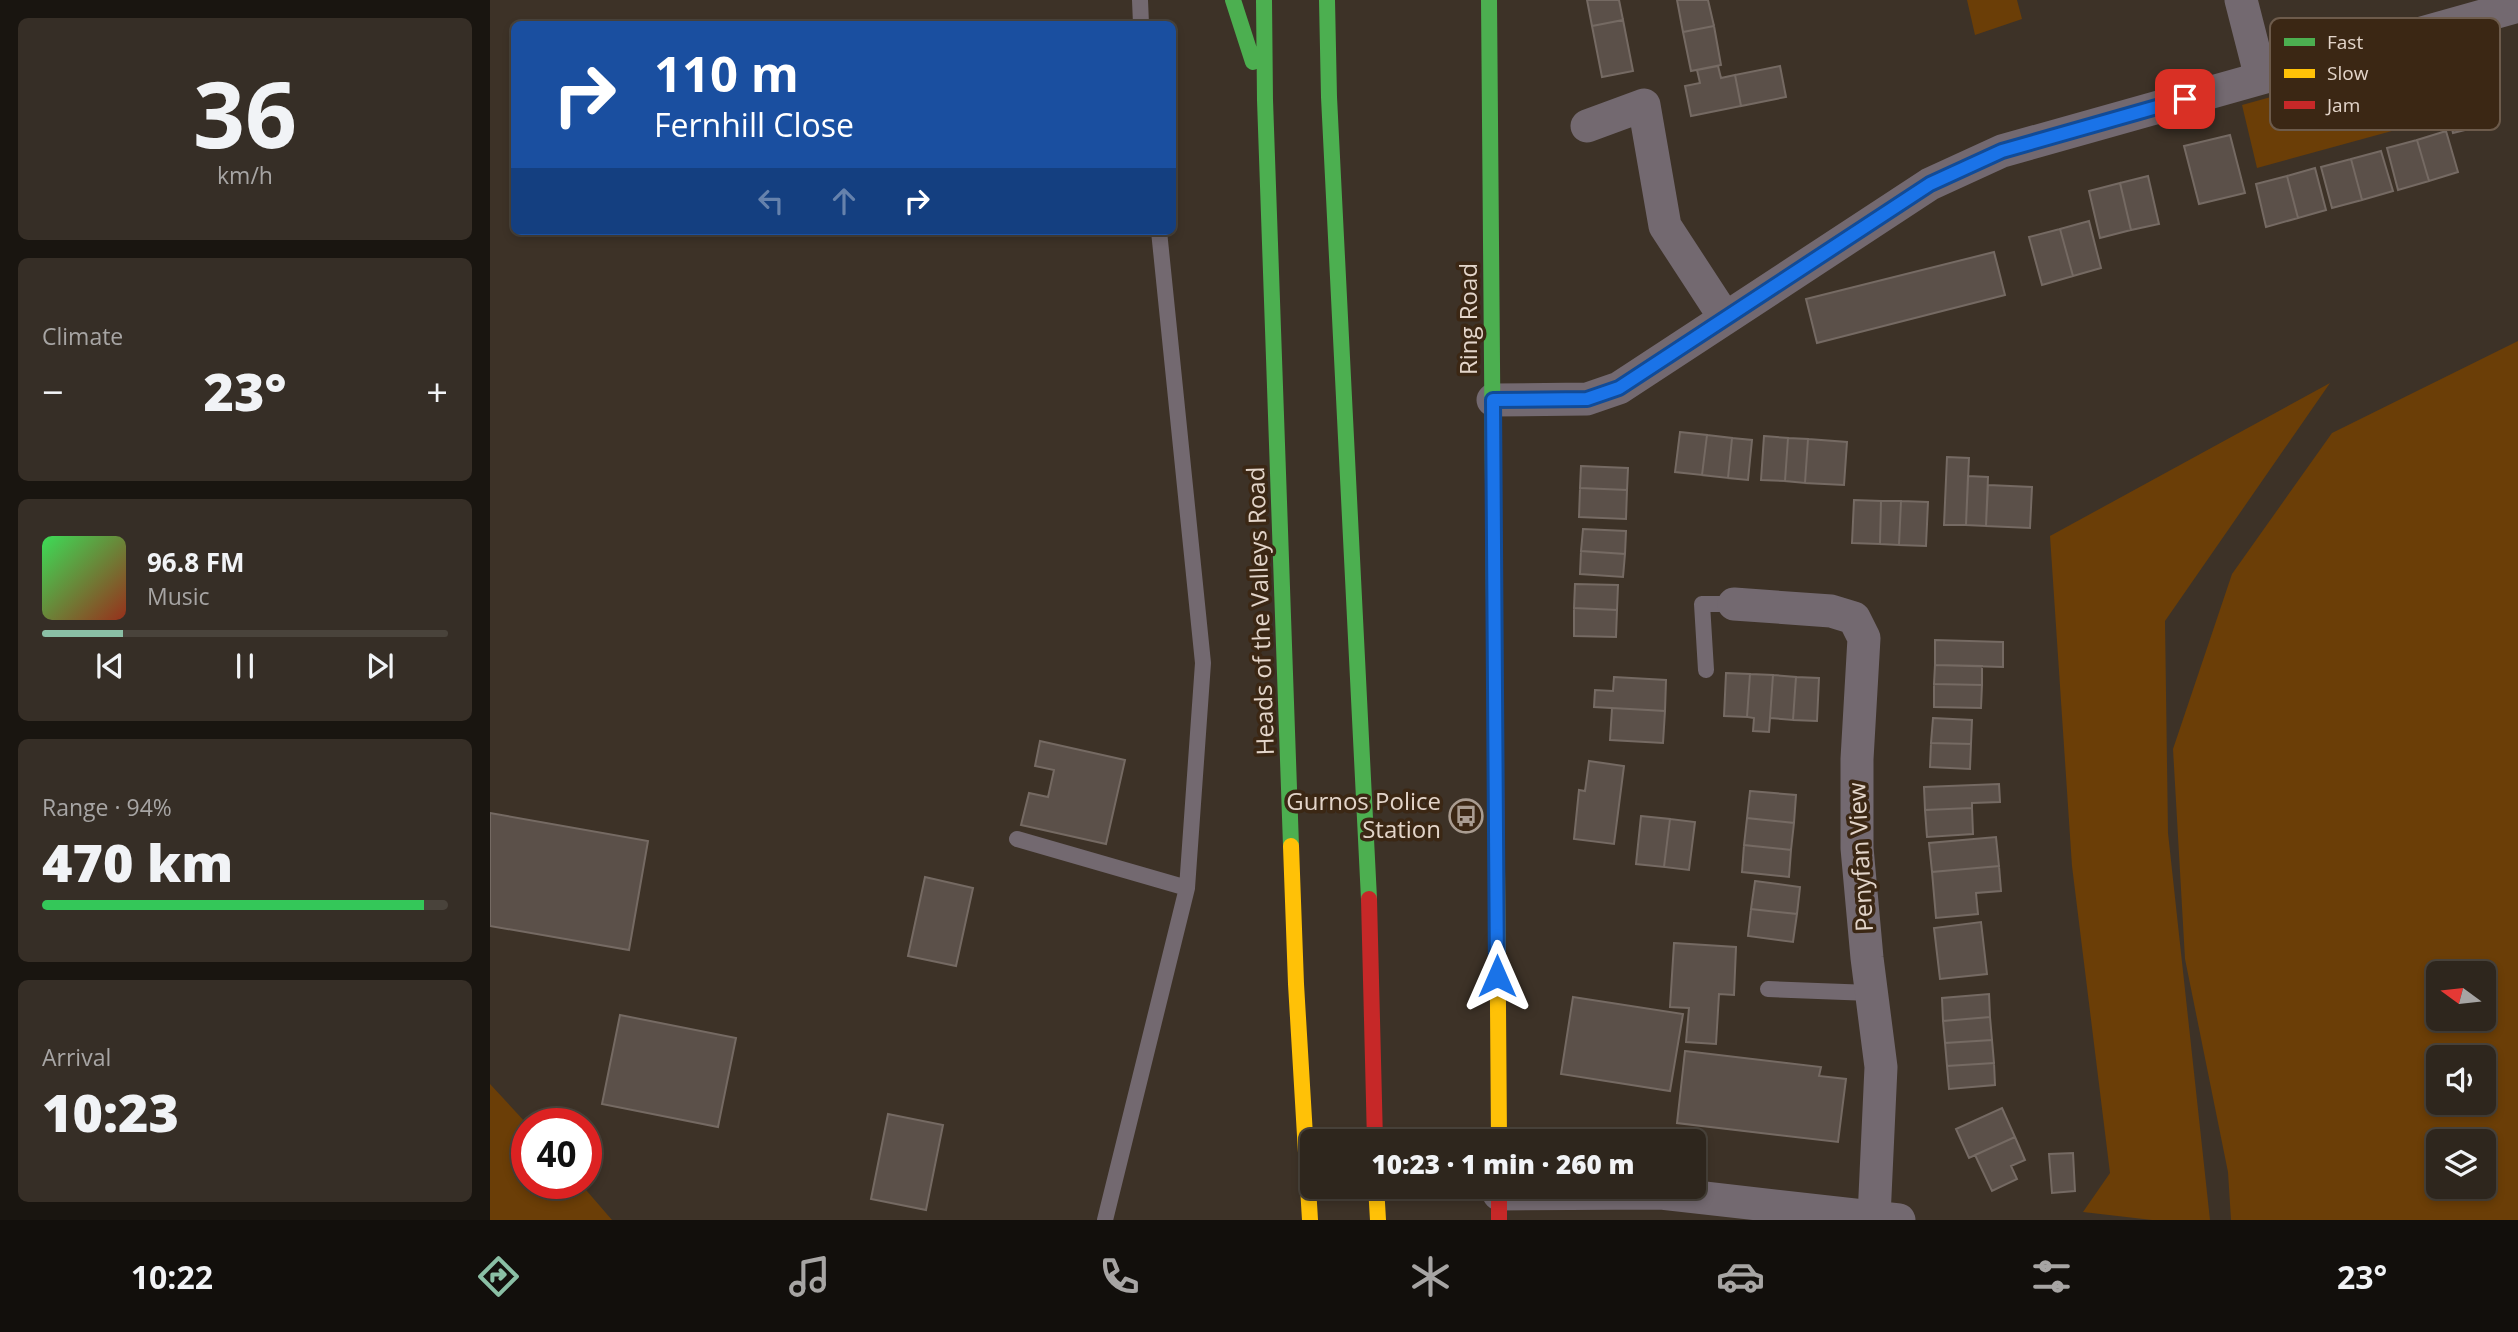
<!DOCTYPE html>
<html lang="en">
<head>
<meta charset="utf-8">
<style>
  body { margin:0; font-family:"Open Sans",sans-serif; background:#362e26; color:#f1f3f6; height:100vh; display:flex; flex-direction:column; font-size:26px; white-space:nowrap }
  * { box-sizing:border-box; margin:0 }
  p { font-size:23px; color:#a7a5a4 }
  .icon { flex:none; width:38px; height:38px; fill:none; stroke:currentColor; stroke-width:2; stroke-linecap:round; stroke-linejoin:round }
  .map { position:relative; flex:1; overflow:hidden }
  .panel { display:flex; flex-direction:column; gap:18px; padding:18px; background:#191510; width:490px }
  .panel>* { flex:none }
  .guide { position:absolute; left:21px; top:21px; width:665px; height:214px; border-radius:10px; box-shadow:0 4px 10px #0003,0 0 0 2px #49433b; background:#1a4fa0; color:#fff; overflow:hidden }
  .needle { width:46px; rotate:285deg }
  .fabs { position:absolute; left:1936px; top:961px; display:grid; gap:14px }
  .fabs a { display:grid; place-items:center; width:70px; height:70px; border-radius:10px; background:#2e261d; box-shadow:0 4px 10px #0003,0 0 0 2px #49433b; font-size:35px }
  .speed { position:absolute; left:21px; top:1108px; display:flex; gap:14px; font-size:35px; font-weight:700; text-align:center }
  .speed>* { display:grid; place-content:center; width:91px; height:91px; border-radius:50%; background:#2e261d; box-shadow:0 4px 10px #0003,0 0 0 2px #49433b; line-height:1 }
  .speed .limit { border:10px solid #d22; background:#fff; color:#111 }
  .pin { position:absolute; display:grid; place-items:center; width:60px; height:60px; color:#fff; margin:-30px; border-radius:14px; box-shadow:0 4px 10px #0006 }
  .me { position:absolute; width:77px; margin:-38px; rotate:0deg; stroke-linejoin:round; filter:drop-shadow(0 0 5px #0008) }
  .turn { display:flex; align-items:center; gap:24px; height:147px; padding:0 28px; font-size:32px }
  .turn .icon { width:91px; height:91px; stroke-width:2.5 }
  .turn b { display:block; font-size:49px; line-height:60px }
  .lanes { display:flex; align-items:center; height:66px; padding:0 28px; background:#0003; justify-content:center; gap:35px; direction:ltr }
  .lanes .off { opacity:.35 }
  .big { font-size:52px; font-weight:800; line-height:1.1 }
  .panel .tile { flex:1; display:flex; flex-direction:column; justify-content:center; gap:10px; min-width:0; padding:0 24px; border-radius:10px; background:#362e26 }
  .panel .dial { align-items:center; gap:0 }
  .dial b { font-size:91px; line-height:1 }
  .song { display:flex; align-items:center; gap:21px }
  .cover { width:84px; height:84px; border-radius:10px; background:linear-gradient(135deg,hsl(130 70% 55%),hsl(10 70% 35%)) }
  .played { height:7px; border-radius:4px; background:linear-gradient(90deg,#8abfa5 20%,#49433b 20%) }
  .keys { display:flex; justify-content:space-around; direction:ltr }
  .heat { display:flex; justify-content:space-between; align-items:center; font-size:38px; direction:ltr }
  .charge { height:10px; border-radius:5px; background:linear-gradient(90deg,#34c759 94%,#49433b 0) }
  .trip { position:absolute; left:810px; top:1129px; width:406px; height:70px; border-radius:10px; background:#2e261d; box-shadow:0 4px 10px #0003,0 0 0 2px #49433b; font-weight:800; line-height:70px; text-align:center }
  .tab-bar { display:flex; height:112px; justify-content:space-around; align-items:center; background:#120f0c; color:#a7a5a4 }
  .tab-bar .icon { width:49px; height:49px }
  .tab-bar .current { color:#8abfa5 }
  .tab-bar b { font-size:32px; color:#f1f3f6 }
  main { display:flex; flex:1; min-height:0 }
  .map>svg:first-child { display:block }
</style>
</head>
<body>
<main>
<section class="panel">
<div class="tile dial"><b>36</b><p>km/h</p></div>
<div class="tile"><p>Climate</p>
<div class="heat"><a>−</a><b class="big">23°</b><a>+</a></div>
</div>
<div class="tile">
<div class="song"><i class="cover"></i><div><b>96.8 FM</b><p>Music</p></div></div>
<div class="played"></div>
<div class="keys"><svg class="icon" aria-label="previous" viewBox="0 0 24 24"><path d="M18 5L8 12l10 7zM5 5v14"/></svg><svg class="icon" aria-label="pause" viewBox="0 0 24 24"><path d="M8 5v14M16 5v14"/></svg><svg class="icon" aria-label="next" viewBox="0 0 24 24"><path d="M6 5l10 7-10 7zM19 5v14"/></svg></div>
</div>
<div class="tile"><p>Range · 94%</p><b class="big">470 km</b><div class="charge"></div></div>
<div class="tile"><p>Arrival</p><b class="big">10:23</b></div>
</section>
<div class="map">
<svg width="2028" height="1220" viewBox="0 0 2028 1220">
  <rect width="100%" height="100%" fill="#3d3227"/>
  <path fill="#6b3e07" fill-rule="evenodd" d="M1477,0H1527L1532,19L1485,35Z
    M1925,57L1942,120L1767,168L1752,105Z
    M2028,341V1220H1741L1738,1172L1695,959L1683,749L1742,574L1842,433ZM1948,973H1993V1018H1948ZM1948,1057H1993V1102H1948ZM1948,1141H1993V1186H1948Z
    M1840,383L1675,621L1678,833L1720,1220H1662L1593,1212L1620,1173L1582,866L1560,536Z
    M0,1084L37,1124V1183H90L122,1220H0Z"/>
  <path fill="#5b5049" stroke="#756a63" stroke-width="2" d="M1097,0H1129L1133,20L1102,26Z
    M1187,0H1218L1224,26L1193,32Z
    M1133,20L1143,71L1112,77L1102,26Z
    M1224,26L1231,65L1201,71L1193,32Z
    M1228,66L1231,78L1245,75L1251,106L1201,116L1195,86L1210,83L1207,70Z
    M1290,66L1296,97L1251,106L1245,75Z
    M1996,93L2003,123L1963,133L1956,103Z
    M1956,131L1968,172L1939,181L1927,140Z
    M1740,135L1755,193L1709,204L1694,146Z
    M1927,140L1939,181L1908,190L1897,148Z
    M1891,151L1903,191L1872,200L1861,159Z
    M1861,159L1872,200L1842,208L1831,167Z
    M1825,168L1836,210L1808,218L1797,176Z
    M1658,176L1669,224L1641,230L1630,183Z
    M1797,176L1808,218L1776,227L1766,184Z
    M1630,183L1641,230L1610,238L1599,191Z
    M1599,221L1611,268L1583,276L1570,229Z
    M1570,229L1583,276L1552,285L1539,237Z
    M1504,252L1515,295L1327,343L1316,299Z
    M1190,432L1217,435L1212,475L1185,472Z
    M1217,435L1242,438L1238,478L1212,475Z
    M1274,436L1298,438L1295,481L1271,480Z
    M1242,438L1262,440L1258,480L1238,478Z
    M1298,438L1318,439L1315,483L1295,481Z
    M1318,439L1357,442L1354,485L1315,483Z
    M1457,457L1479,458L1476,525H1454Z
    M1091,466L1138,468L1137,490L1090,488Z
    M1478,476L1498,477L1496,526L1476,525Z
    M1498,485L1542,487L1540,528L1496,526Z
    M1090,488L1137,490L1136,519L1089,517Z
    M1364,500L1391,501L1390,544L1362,543Z
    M1391,501H1411L1409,545L1390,544Z
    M1411,501L1438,502L1436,546L1409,545Z
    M1093,529L1136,531L1135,554L1091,551Z
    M1091,551L1135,554L1133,577L1090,574Z
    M1085,584L1128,585L1127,610L1084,608Z
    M1084,608L1127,610L1126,637L1084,636Z
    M1445,640L1513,642V667L1445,665Z
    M1445,665L1492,666V685L1444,684Z
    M1236,673L1260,674L1257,717L1234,716Z
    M1260,674L1283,675L1279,732L1263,731L1264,718L1257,717Z
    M1283,675L1306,677L1303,720L1280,718Z
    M1124,677L1176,680L1175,711L1104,707L1105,690L1123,691Z
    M1306,677L1329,678L1327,721L1303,720Z
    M1444,684L1492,685L1491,708L1444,707Z
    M1122,708L1175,711L1173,743L1120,740Z
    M1443,718L1482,720L1481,744L1441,743Z
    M550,741L635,760L616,844L531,825L539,793L558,797L564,770L545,766Z
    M1441,743L1481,744L1480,769L1440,767Z
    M1099,761L1134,766L1124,844L1084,839L1089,790L1095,791Z
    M1509,784L1510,802L1482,803V808L1435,810L1434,787Z
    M1260,791L1306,795L1304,823L1257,818Z
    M1482,808L1483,834L1437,837L1435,810Z
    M0,813L158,841L139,950L0,926Z
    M1151,816L1180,819L1174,867L1146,864Z
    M1257,818L1304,823L1301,850L1254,845Z
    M1180,819L1205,822L1199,870L1174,867Z
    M1506,837L1509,866L1442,872L1439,843Z
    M1254,845L1301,850L1299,877L1252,872Z
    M1509,866L1511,891L1486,893L1488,914L1446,918L1442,872Z
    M435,877L483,888L466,966L418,956Z
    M1265,881L1310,887L1307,914L1261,909Z
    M1261,909L1307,914L1303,942L1258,936Z
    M1491,922L1497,974L1450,979L1444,928Z
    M1184,943L1246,947L1244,995L1229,994L1226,1044L1196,1042L1199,1008L1180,1007Z
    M1499,994L1500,1017L1453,1021L1452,998Z
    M1083,997L1193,1014L1180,1091L1071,1074Z
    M130,1015L246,1038L228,1127L112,1104Z
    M1500,1017L1502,1040L1455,1043L1453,1021Z
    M1502,1040L1504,1063L1457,1066L1455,1043Z
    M1195,1051L1331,1067L1329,1076L1356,1079L1348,1142L1187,1123Z
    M1504,1063L1505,1085L1459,1089L1457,1066Z
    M1512,1108L1525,1137L1479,1158L1466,1129Z
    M398,1114L453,1125L436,1210L381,1199Z
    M1525,1137L1535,1160L1521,1166L1527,1179L1502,1191L1485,1155Z
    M1583,1153L1585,1191L1562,1193L1559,1154Z"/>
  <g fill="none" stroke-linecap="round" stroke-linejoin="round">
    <path stroke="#736970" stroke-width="16" d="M650,0L651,24
      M669,231L713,663L697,888
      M1216,670L1212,604H1244
      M527,839L697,888L615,1220
      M1278,989L1381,993"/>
    <path stroke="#736970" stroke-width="33" d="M1751,0L1771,78
      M1097,126L1154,105L1175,226L1235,318
      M1003,400L1097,399L1129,388L1440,184L1512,151L2028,6
      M1244,604L1341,611L1364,618L1374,638L1367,759V848L1377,958L1391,1067L1384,1217
      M1009,1194L1171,1193L1409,1220"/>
    <path stroke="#4caf50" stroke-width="16" d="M743,0L763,62
      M774,0L775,100L801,846
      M837,0L839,97L879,899
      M999,0L1004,604"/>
    <path stroke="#ffc107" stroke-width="16" d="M801,846L806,984L820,1220
      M1007,870L1009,1141
      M886,1186L888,1220"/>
    <path stroke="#c62828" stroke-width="16" d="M1004,604L1007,870
      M879,899L885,1141
      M1009,1186V1220"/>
  </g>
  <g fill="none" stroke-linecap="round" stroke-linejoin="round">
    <defs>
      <path id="route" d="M1007,976L1003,400L1097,399L1129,388L1440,184L1512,151L1695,99"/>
    </defs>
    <use href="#route" stroke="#114b97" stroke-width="18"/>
    <use href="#route" stroke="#1a73e8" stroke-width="12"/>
  </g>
  <defs>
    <symbol id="bus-ring" viewBox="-11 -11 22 22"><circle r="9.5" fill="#3b2714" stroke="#a99c91" stroke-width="1.5"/><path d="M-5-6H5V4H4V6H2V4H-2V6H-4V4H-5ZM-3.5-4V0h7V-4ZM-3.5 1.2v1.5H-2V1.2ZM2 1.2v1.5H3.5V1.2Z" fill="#a99c91"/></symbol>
  </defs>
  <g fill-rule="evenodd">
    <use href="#bus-ring" x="957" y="797" width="38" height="38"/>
  </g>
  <g text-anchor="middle" stroke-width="7" stroke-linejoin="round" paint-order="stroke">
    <g font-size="24" fill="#e3d5ca" stroke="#3b2714">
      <text transform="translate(979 319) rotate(-90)" y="8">Ring Road</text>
      <text transform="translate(771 611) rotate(-92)" y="8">Heads of the Valleys Road</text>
      <text transform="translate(1371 857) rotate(-93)" y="8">Penyfan View</text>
    </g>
    <g font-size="24" fill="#e3d5ca" stroke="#3b2714" text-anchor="end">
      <text x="951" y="810">Gurnos Police<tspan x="951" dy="28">Station</tspan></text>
    </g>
  </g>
  <rect x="1780" y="18" width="230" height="112" rx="10" fill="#3b2714" stroke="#6d5b4b" stroke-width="2"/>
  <rect x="1794" y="38" width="31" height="8" fill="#4caf50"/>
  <rect x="1794" y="69" width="31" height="9" fill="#ffc107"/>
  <rect x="1794" y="101" width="31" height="8" fill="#c62828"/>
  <g font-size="19" fill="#e3d5ca">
    <text x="1837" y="49">Fast</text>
    <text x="1837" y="80">Slow</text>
    <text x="1837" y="112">Jam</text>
  </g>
</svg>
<div class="fabs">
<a><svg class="needle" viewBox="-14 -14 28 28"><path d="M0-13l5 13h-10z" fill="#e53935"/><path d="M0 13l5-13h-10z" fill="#a7a5a4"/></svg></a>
<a><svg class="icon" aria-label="sound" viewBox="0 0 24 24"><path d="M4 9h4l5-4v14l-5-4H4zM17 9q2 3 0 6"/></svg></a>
<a><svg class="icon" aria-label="layers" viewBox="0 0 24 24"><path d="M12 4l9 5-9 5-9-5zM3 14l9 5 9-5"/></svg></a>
</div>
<div class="speed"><div class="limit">40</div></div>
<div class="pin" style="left:1695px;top:99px;background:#d93025"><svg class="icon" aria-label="arrive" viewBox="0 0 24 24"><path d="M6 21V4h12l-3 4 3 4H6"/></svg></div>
<svg class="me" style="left:1007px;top:976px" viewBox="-20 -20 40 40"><path d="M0-17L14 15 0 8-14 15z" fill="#1a73e8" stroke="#fff" stroke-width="4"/></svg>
<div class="trip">10:23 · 1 min · 260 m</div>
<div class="guide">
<div class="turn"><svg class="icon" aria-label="right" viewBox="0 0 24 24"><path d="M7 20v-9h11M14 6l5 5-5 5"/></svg><div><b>110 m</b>Fernhill Close</div></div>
<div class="lanes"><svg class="icon off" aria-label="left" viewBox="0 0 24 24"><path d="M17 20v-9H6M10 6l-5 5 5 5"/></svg><svg class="icon off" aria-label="ahead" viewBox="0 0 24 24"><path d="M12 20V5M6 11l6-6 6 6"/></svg><svg class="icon" aria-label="right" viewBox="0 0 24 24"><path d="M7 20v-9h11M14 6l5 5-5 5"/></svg></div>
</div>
</div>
</main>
<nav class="tab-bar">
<b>10:22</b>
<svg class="icon current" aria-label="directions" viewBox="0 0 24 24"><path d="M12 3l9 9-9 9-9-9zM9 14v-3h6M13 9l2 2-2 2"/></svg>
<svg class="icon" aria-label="music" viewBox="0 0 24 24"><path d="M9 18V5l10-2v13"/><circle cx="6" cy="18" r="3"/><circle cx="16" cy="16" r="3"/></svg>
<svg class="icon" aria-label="phone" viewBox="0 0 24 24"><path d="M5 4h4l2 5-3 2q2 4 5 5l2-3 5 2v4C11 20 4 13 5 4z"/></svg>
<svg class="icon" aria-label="climate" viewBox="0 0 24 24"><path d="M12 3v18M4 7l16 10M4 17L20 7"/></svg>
<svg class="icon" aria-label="car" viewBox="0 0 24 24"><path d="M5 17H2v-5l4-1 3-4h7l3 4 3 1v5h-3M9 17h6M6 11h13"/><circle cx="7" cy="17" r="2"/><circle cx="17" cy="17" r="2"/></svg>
<svg class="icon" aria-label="filters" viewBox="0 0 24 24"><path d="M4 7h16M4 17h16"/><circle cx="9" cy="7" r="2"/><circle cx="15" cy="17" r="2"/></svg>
<b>23°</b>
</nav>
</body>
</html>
